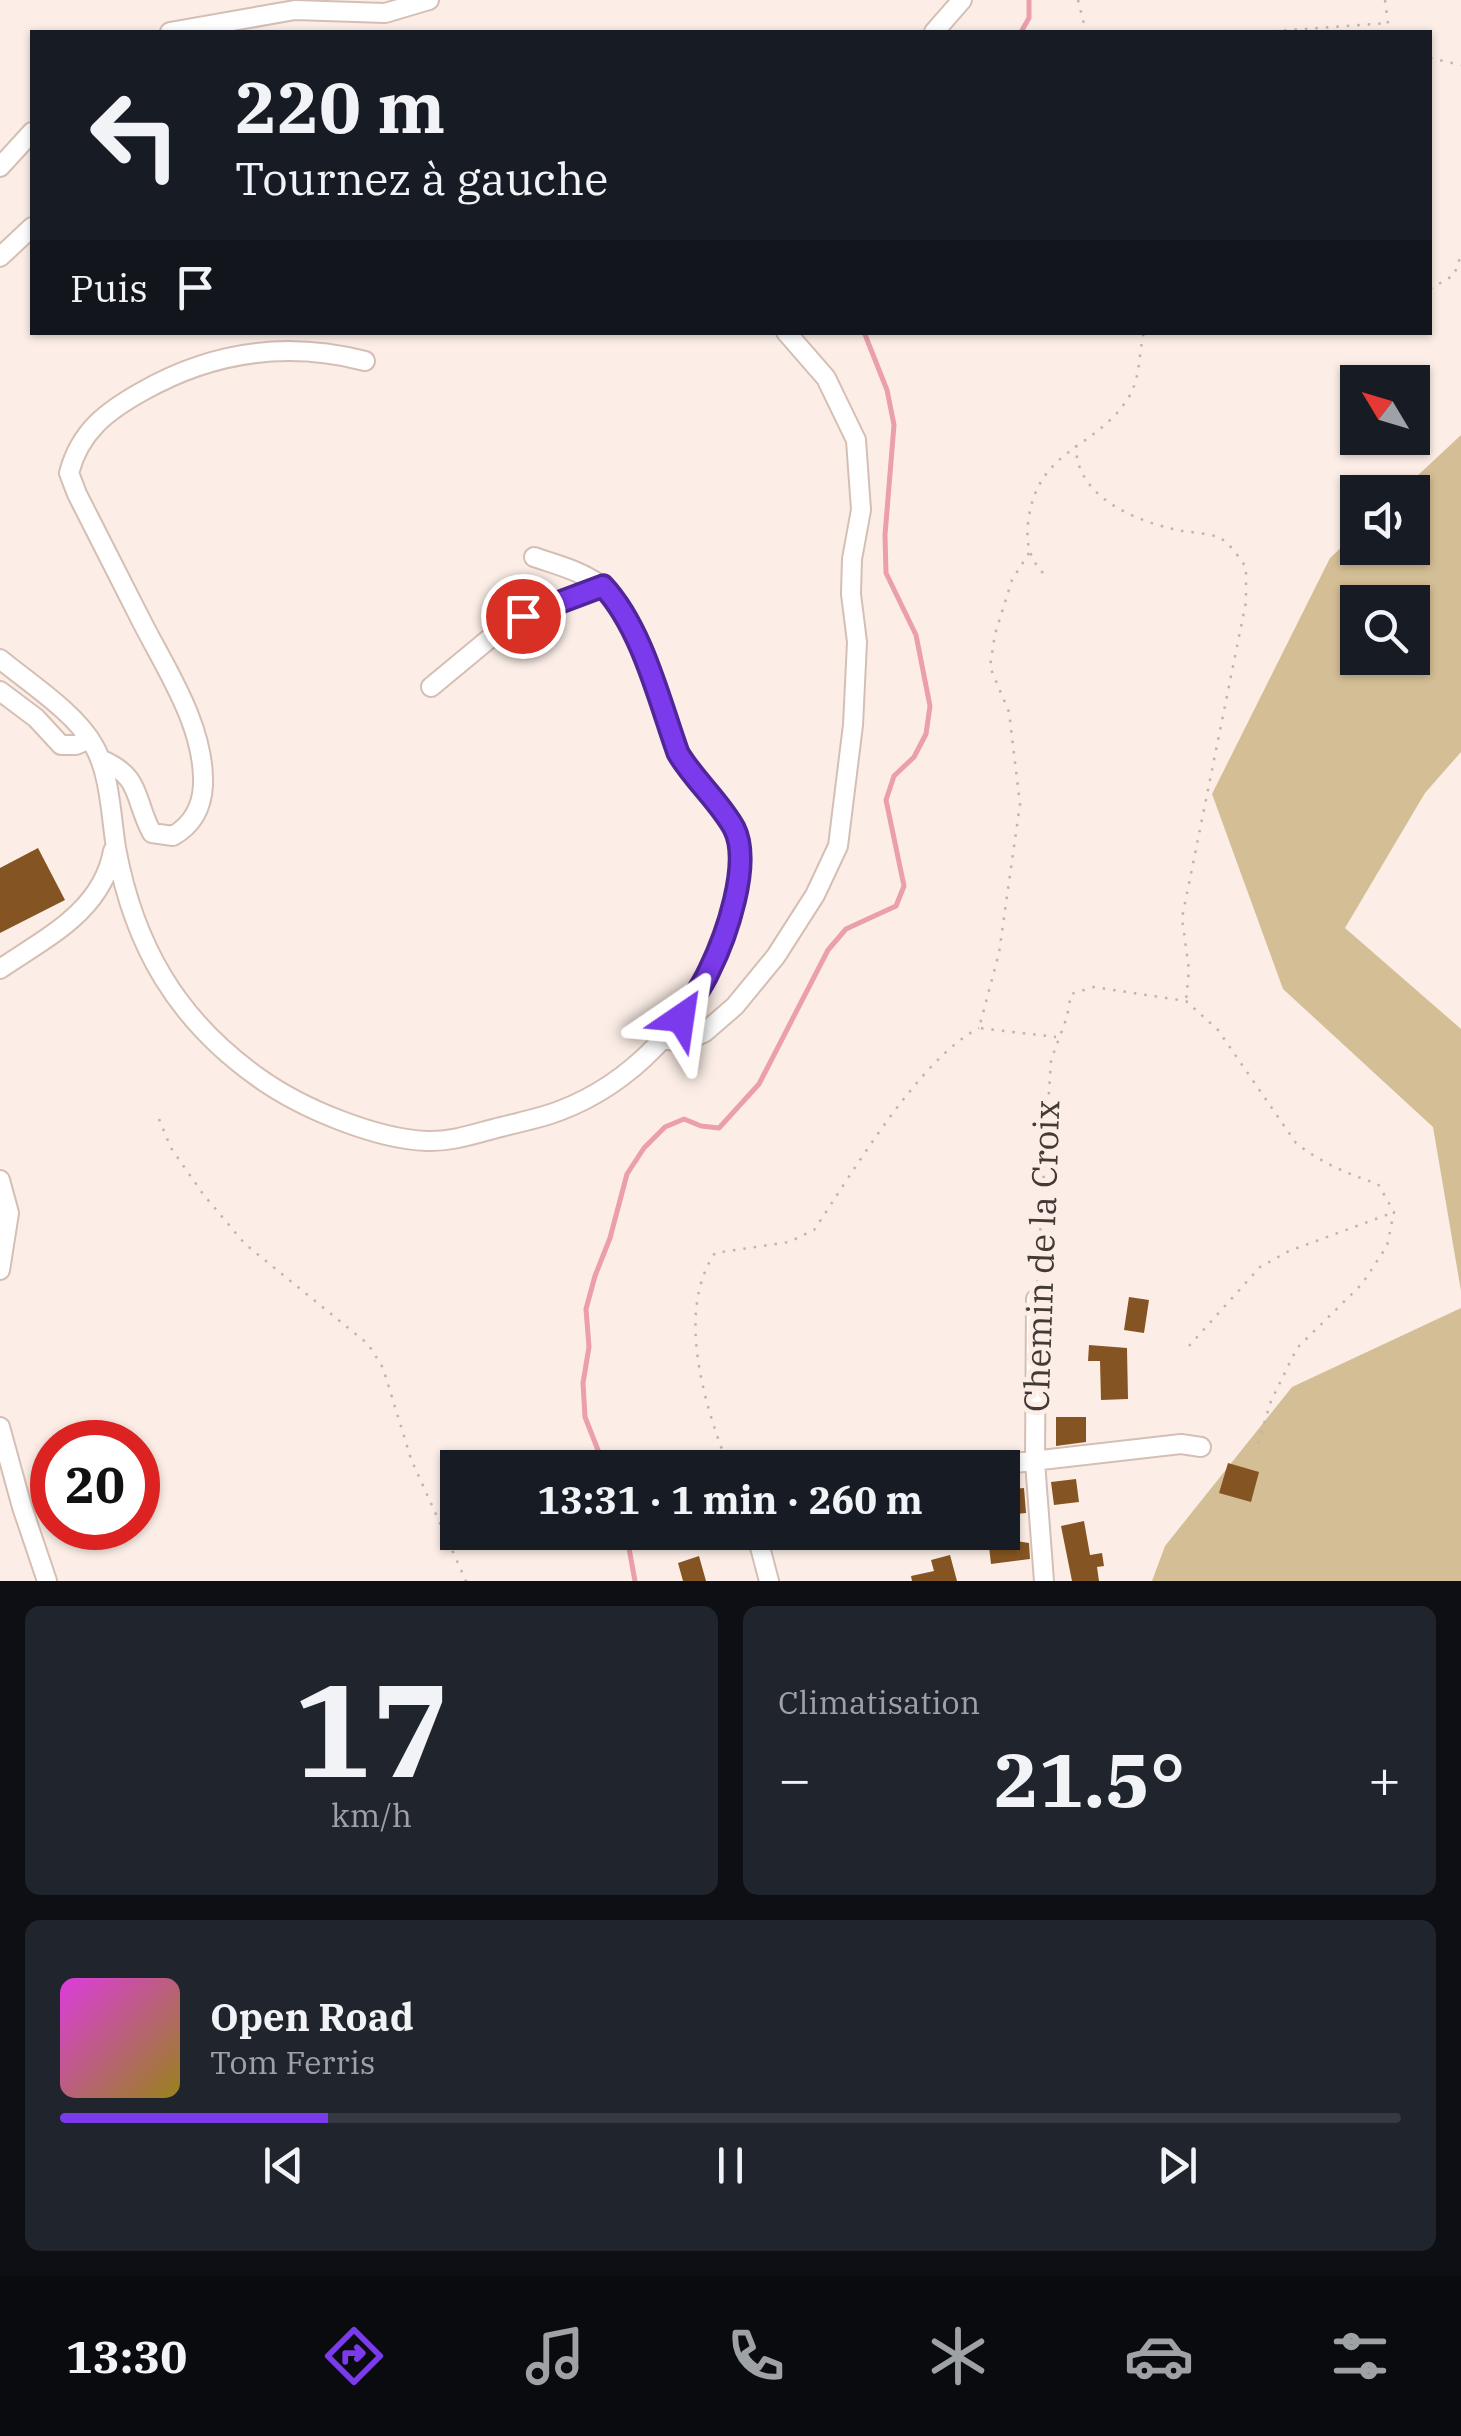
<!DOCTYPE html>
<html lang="fr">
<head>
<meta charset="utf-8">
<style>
  body { margin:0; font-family:"IBM Plex Serif",serif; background:#20242c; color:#f1f3f6; height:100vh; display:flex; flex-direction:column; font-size:38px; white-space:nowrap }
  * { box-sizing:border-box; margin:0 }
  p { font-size:32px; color:#9ea1a6 }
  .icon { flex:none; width:55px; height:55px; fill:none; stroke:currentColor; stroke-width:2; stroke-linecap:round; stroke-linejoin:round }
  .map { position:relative; height:1581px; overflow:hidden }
  .drawer { display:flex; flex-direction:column; gap:25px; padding:25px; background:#0d0f14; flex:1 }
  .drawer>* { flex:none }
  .hud { position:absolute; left:30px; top:30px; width:1402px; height:305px; border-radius:0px; box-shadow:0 2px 8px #0004; background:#171b24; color:#f1f3f6; overflow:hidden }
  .needle { width:65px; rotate:308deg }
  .controls { position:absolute; left:1340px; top:365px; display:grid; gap:20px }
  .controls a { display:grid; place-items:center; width:90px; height:90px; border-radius:0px; background:#171b24; box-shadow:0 2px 8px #0004; font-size:50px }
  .speed { position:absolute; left:30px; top:1420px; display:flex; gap:20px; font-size:50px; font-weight:700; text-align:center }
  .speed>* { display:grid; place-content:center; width:130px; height:130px; border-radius:50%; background:#171b24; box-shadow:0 2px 8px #0004; line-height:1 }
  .speed .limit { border:15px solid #d22; background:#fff; color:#111 }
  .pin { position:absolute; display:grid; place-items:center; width:85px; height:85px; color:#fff; margin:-42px; border:5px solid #fff; border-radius:50%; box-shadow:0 2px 10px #0007 }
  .me { position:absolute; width:110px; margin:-55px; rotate:32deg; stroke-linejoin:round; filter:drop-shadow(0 0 8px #0008) }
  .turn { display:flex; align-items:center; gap:35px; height:210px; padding:0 40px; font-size:45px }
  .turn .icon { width:130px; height:130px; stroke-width:2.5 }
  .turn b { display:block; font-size:70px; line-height:85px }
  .then { display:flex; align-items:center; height:95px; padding:0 40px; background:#0003; gap:20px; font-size:38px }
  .big { font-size:75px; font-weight:700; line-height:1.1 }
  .drawer .tile { flex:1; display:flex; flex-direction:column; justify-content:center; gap:15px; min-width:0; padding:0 35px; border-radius:15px; background:#20242c }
  .drawer .dial { align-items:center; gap:0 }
  .dial b { font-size:130px; line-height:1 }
  .song { display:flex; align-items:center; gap:30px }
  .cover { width:120px; height:120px; border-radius:15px; background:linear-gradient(135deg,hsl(300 70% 55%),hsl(50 70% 35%)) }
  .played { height:10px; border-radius:5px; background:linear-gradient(90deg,#7c3aed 20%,#363941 20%) }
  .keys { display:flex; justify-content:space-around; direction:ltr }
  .heat { display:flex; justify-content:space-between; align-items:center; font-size:55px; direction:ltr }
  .drawer .tiles { flex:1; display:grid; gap:25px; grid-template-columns:1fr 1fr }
  .tile:last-child { grid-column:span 2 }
  .trip { position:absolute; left:440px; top:1450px; width:580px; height:100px; border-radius:0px; background:#171b24; box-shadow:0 2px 8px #0004; font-weight:700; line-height:100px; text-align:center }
  .tabs { display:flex; height:160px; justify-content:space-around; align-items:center; background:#090b0e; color:#9ea1a6 }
  .tabs .icon { width:70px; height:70px }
  .tabs .active { color:#7c3aed }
  .tabs b { font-size:45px; color:#f1f3f6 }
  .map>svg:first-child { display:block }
</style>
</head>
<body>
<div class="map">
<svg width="1461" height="1581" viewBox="0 0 1461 1581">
  <rect width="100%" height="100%" fill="#fceee7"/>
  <path fill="#d4be96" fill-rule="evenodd" d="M1461,435V752L1425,793L1345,928L1461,1029V1291L1433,1127L1283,989L1212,794L1330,558L1357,533L1358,548H1412V492H1400ZM1358,602H1412V658H1358Z
    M1461,1308V1581H1152L1165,1546L1292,1387Z"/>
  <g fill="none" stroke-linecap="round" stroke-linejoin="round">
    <path stroke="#eb9fab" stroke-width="5" d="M1021,32L1029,18V0
      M605,1468L585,1417L583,1383L589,1347L586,1309L595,1276L610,1238L627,1174L644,1148L665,1127L684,1119L701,1126L719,1128L759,1084L828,950L846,929L896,906L904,886L886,800L894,776L914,757L926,734L930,706L916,635L886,573L885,535L894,425L887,390L864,332
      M626,1532L635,1581"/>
  </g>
  <path fill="#845522" d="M38,848L65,900L0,933V868Z
    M1129,1297L1149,1300L1144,1333L1124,1330Z
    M1089,1345L1127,1348L1128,1399L1101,1400L1100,1361H1088Z
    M1056,1417H1086V1442L1056,1446Z
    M1228,1463L1259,1472L1251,1502L1219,1493Z
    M1076,1479L1079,1502L1054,1505L1051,1482Z
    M1024,1488L1026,1513L1005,1515L1003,1490Z
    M1084,1521L1090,1555L1102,1553L1104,1566L1097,1567L1099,1581H1072L1061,1526Z
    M1014,1526L1016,1541L1029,1543L1030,1559L991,1564L988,1538L951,1547L948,1532H1002V1527Z
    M950,1555L957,1581H912L911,1576L934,1571L931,1560Z
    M699,1556L706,1581H683L678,1563Z"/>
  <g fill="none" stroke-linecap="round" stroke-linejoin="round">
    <defs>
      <path id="minor" d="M170,32L295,10L385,13L429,0
        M934,32L962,0
        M0,167L32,132
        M0,257L32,227
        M0,659C29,683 76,713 94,746C110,774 111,816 116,848C134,946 177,1020 259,1078C301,1108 375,1139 427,1141C453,1142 476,1133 501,1127C520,1122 541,1118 559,1111C631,1084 691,1021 717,949C729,918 745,880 739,847C735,815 695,782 679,753C663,711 637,617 605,589C586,572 557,565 534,557
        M431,687L501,629L523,616L603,586
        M0,691L36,718L61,745H76L90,739
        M100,759C143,777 133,798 152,833L173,836C192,825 202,808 203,785C205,729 169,674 144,626C122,582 99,538 77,494L69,473C80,431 107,411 143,391C212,352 287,341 365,361
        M0,969C47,937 102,911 113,851
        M661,1039L684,1042L705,1032L735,1006L776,956L815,895L838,846L853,725L857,642L851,594L852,559L861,510L856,440L826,378L786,332
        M0,1180L9,1213L0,1270
        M1036,1299L1035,1462L1044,1581
        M0,1427L22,1507L47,1581
        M971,1468L1181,1444L1201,1447
        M756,1532L769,1581"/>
    </defs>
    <use href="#minor" stroke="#d5bfb4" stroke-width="22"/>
    <path stroke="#c0b4ae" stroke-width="2.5" stroke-dasharray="2.5 8" stroke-linecap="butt" d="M1078,0L1086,32
      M1385,0L1389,32
      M1263,32L1387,23
      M1430,58L1461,65
      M1430,289L1454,275L1461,255
      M885,332H906
      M1076,445C1075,495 1131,519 1173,529C1187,533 1207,532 1220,538C1231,544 1239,558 1246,567V602L1182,918L1189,970L1186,1000
      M1029,553L1012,580L995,634L990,667L1009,712L1020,804L999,953L979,1028L1056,1037
      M1043,573C1029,558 1026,543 1028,523C1037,448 1093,451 1127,400C1141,379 1138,356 1144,332
      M159,1119L171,1148L203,1194L245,1244L368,1344L383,1368L411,1459L466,1581
      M1037,1283L1051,1060L1067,1017L1071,994L1094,987L1186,1001L1218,1030L1296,1143C1321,1163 1348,1174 1378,1184L1394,1212L1387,1246L1362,1284L1297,1348L1271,1401L1256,1450
      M1189,1346L1260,1267L1289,1251L1392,1213
      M729,1468C705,1407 675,1312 715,1253L789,1242L814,1230C854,1171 918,1060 979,1028"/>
    <use href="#minor" stroke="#fff" stroke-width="18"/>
  </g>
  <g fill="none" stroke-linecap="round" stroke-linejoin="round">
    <defs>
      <path id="route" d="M523,616L603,586C642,628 659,700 678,753C694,780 719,801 734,828C752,863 726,937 709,971C702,987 690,1002 681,1018"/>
    </defs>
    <use href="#route" stroke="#51269a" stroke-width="25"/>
    <use href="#route" stroke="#7c3aed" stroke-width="18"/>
  </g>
  <g text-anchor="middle" stroke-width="10" stroke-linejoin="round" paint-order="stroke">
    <g font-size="35" fill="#433a36" stroke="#fceee7">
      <text transform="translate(1042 1256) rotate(-88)" y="12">Chemin de la Croix</text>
    </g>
  </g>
</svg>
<div class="controls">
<a><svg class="needle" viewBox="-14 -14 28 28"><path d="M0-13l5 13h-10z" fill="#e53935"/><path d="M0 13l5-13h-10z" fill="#9ea1a6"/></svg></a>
<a><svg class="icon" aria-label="sound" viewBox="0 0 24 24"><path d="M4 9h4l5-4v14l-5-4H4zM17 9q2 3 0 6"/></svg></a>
<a><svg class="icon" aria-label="search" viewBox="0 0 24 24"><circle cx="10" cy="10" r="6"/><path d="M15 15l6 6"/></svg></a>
</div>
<div class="speed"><div class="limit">20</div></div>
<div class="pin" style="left:523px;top:616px;background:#d93025"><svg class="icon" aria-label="arrive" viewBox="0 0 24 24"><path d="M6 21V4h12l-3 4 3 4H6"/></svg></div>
<svg class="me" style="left:681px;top:1018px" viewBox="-20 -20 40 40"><path d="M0-17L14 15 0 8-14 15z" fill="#7c3aed" stroke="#fff" stroke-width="4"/></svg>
<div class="trip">13:31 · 1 min · 260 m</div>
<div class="hud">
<div class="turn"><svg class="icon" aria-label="left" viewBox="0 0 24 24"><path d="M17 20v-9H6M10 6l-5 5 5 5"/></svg><div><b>220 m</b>Tournez à gauche</div></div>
<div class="then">Puis<svg class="icon" aria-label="arrive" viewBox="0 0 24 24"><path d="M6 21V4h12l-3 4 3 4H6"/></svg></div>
</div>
</div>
<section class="drawer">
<div class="tiles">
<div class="tile dial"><b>17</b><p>km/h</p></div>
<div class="tile"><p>Climatisation</p>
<div class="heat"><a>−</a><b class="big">21.5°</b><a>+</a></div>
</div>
<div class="tile">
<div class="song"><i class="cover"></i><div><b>Open Road</b><p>Tom Ferris</p></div></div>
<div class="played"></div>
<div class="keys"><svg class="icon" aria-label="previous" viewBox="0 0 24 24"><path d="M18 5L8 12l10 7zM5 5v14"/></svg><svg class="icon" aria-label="pause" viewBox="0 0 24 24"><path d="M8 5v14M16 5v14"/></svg><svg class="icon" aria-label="next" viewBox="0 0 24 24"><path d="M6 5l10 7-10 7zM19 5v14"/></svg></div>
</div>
</div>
</section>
<nav class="tabs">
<b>13:30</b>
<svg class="icon active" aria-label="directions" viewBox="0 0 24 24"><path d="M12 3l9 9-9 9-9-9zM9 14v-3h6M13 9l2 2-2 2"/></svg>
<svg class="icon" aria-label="music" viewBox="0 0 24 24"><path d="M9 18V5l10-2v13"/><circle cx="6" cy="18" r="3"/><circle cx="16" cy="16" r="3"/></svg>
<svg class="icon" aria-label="phone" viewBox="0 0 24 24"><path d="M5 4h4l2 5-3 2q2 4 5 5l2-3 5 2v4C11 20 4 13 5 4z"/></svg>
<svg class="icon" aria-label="climate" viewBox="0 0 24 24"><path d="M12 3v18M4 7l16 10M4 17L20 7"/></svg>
<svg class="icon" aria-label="car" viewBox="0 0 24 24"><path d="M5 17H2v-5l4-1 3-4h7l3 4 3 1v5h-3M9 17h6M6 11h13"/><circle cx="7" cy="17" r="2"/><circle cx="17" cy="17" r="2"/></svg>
<svg class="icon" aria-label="filters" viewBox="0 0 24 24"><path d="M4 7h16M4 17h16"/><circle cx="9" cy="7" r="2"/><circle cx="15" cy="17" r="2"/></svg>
</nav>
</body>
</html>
